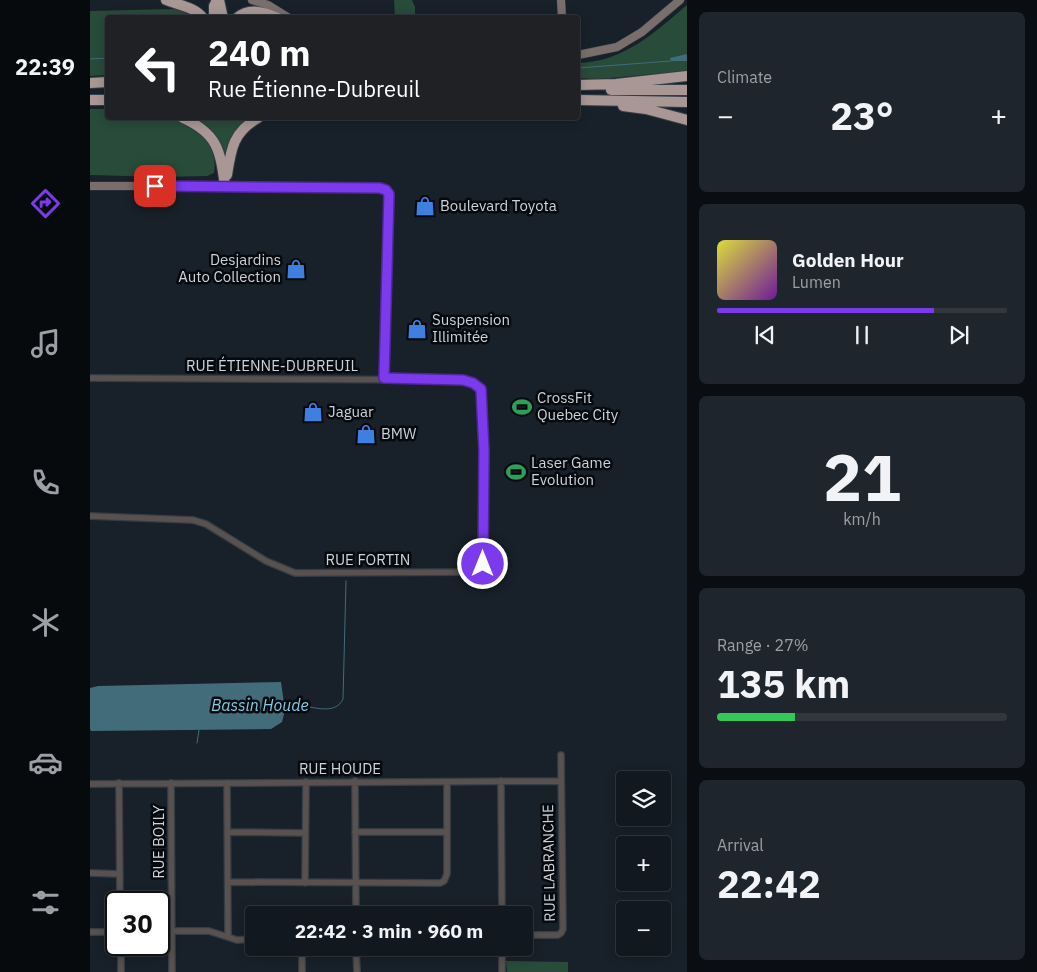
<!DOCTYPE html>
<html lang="en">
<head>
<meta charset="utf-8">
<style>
  body { margin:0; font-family:"IBM Plex Sans",sans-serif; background:#1f252c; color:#f1f3f6; height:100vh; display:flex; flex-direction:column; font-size:19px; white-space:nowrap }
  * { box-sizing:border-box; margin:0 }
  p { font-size:16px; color:#9ca0a4 }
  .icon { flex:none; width:28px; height:28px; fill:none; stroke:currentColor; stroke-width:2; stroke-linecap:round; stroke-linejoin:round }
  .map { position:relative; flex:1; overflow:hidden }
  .panel { display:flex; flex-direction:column; gap:12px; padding:12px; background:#0a0d11; width:350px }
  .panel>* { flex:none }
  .hud { position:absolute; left:15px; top:15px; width:475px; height:105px; border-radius:5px; box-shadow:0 2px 12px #0003,0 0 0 1px #31373d; background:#202124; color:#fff; overflow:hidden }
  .buttons { position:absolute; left:526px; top:771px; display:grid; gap:10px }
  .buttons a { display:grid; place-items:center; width:55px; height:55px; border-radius:5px; background:#12181f; box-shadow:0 2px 12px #0003,0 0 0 1px #31373d; font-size:25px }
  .speed { position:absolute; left:15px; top:891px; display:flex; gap:10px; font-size:25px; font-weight:700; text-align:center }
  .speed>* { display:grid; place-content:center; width:65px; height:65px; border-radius:50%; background:#12181f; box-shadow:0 2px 12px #0003,0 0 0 1px #31373d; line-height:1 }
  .speed .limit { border:2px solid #111; border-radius:8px; background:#fff; color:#111 }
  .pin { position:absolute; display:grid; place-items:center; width:42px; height:42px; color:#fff; margin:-21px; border-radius:10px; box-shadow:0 2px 8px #0006 }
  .me { position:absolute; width:55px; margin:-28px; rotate:0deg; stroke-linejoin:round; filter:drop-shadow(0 0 4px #0008) }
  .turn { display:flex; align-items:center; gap:18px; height:105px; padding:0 20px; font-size:22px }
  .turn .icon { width:65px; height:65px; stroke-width:2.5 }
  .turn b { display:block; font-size:35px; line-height:42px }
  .big { font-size:38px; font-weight:700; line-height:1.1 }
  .panel .widget { flex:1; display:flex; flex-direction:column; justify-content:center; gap:8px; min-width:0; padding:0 18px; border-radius:8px; background:#1f252c }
  .panel .dial { align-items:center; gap:0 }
  .dial b { font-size:65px; line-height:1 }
  .song { display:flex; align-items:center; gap:15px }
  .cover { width:60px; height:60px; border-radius:8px; background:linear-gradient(135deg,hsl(60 70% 55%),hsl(280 70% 35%)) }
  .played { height:5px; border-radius:2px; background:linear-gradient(90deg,#7c3aed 75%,#31373d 75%) }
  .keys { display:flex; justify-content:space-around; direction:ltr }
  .heat { display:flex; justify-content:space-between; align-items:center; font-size:28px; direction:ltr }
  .charge { height:8px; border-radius:4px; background:linear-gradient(90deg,#34c759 27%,#31373d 0) }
  .trip { position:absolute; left:155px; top:906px; width:288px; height:50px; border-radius:5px; background:#12181f; box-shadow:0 2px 12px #0003,0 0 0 1px #31373d; font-weight:700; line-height:50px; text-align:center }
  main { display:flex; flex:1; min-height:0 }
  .menu { display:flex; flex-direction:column; width:90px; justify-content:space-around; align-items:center; background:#070a0c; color:#9ca0a4 }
  .menu .icon { width:35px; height:35px }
  .menu .on { color:#7c3aed }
  .menu b { font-size:22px; color:#f1f3f6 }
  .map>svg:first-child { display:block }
</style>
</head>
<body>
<main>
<nav class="menu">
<b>22:39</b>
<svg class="icon on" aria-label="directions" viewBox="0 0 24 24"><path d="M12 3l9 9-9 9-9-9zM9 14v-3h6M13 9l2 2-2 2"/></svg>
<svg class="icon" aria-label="music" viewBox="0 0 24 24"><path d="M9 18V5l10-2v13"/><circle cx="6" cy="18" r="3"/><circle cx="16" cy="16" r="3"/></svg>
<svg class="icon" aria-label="phone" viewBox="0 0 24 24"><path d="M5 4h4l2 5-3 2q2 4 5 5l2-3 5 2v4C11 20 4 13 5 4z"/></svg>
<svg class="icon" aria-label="climate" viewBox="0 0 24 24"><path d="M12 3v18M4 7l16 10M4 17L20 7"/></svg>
<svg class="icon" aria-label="car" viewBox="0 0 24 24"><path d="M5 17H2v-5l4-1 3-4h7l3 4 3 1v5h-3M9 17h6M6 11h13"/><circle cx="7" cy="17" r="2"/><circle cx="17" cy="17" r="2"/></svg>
<svg class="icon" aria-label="filters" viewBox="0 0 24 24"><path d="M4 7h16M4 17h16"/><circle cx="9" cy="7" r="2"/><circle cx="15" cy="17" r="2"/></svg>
</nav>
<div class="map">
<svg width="597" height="972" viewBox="0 0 597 972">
  <rect width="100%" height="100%" fill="#182029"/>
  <path fill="#284b3a" d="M304,0H322L325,7V17H305Z
    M597,5V71L508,79L488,78V63C533,62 564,33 597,5Z
    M84,9L99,12L108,17L18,18L17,75L0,76V11Z
    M0,109H17L18,118C35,118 64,115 80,118C106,122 129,146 124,173L117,176L73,177L0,175Z
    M99,118H160L144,132L135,159Z
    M416,961L478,962V972H417Z"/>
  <path fill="#426c7a" d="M597,54V61H581L580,58Z
    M191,682L195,710L192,722L181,729L1,731L0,729V688L8,686Z"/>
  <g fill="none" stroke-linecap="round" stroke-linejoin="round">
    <path stroke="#426c7a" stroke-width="1" d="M0,59L18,58
      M488,68L581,61
      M194,706C201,706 208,705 214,706C227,708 246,714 253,699L256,581
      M107,743L109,730"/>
    <defs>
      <path id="street" d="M135,186L290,188L296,190L299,194L294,378
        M0,378L373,380L383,383L391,389L392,396L394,451L393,564L390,567L381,572L205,573L176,561L116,524L103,520L0,516
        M265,781L266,915
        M411,781L412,915
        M29,783L30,902
        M81,783L82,972
        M137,783L138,937
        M0,784L471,781
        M138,832L215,833
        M265,832H356
        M0,873L30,874
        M139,882L350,883L354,881L357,874V782
        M215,883L216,782
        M69,931H119L147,940L164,939
        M0,932H26
        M434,935H468L471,933L473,929L471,755
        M31,945V972
        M212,948V972
        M266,948L267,972
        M412,948V972"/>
      <path id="secondary" d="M162,0L178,5L199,18
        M471,0L472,18
        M488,55L527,47L552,32L590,0
        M0,186H135"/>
      <path id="highway" d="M76,0C88,5 105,7 113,18
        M129,0L133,18
        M124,18V6L127,0
        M147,18C159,7 174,12 188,18
        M0,83L18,82
        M488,85L526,84L597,76
        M521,90H597
        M0,100H18
        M488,100L597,102
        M533,106L556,109L597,120
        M93,118C128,134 130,150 135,186
        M137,175C141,149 143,132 168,118"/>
    </defs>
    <use href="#street" stroke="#353d45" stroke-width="8"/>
    <use href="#secondary" stroke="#353d45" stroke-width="9"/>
    <use href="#highway" stroke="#353d45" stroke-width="12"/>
    <use href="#street" stroke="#585150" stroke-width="5.5"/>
    <use href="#secondary" stroke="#796e6c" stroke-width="8"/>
    <use href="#highway" stroke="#a89795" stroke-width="10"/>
  </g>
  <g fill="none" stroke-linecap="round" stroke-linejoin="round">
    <defs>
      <path id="route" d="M65,186L290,188L296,190L299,194L294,378L373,380L383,383L391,389L394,451L393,564"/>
    </defs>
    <use href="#route" stroke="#51269a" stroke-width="12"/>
    <use href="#route" stroke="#7c3aed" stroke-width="9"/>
  </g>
  <defs>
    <symbol id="shop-bare" viewBox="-9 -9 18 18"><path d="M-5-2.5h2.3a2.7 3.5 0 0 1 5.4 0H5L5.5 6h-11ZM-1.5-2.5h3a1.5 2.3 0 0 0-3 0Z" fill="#3f7fe0" stroke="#06090d" stroke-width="2.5" paint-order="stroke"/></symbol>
    <symbol id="stadium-bare" viewBox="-9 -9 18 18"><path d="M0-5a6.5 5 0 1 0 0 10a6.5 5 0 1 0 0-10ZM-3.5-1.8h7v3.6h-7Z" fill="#2e9e5b" stroke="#06090d" stroke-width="2.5" paint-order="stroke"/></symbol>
  </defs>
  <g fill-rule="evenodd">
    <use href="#shop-bare" x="321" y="192" width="28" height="28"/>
    <use href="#shop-bare" x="192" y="255" width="28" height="28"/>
    <use href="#shop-bare" x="313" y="315" width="28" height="28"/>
    <use href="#stadium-bare" x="418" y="393" width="28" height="28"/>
    <use href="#shop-bare" x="209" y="398" width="28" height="28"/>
    <use href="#shop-bare" x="262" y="420" width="28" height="28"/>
    <use href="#stadium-bare" x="412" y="458" width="28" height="28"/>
  </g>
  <g text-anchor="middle" stroke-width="5" stroke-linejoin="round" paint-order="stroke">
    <g font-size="15" fill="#ced3d9" stroke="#06090d" text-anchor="start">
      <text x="350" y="211">Boulevard Toyota</text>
      <text x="191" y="265" text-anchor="end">Desjardins<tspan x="191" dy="17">Auto Collection</tspan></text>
      <text x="342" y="325">Suspension<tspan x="342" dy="17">Illimitée</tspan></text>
      <text x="447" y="403">CrossFit<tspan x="447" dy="17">Quebec City</tspan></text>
      <text x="238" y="417">Jaguar</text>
      <text x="291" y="439">BMW</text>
      <text x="441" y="468">Laser Game<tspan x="441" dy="17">Evolution</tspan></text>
    </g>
    <g font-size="15" fill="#ced3d9" stroke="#06090d">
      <text x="182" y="371">RUE ÉTIENNE-DUBREUIL</text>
      <text x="278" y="565">RUE FORTIN</text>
      <text x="250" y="774">RUE HOUDE</text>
      <text transform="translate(69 842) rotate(-90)" y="5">RUE BOILY</text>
      <text transform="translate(459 863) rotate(-91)" y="5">RUE LABRANCHE</text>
    </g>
    <g font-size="16" font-style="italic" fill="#82cde5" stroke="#06090d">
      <text x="170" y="711">Bassin Houde</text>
    </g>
  </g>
</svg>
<div class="buttons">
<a><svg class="icon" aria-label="layers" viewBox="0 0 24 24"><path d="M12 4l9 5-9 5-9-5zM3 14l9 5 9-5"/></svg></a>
<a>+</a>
<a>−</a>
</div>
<div class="speed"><div class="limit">30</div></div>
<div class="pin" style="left:65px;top:186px;background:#d93025"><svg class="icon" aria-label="arrive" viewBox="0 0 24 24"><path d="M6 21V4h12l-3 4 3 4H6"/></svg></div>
<svg class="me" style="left:393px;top:564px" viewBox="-20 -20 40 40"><circle r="17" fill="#7c3aed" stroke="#fff" stroke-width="3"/><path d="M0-11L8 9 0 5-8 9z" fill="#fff"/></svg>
<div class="trip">22:42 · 3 min · 960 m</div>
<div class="hud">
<div class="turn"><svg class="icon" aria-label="left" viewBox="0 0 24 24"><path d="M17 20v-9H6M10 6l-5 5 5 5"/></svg><div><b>240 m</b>Rue Étienne-Dubreuil</div></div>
</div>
</div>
<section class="panel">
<div class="widget"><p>Climate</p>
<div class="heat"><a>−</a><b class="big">23°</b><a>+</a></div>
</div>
<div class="widget">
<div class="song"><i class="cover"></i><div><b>Golden Hour</b><p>Lumen</p></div></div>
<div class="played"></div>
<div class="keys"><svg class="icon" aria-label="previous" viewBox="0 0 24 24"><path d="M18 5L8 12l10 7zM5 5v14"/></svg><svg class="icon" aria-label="pause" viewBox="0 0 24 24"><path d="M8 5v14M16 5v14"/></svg><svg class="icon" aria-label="next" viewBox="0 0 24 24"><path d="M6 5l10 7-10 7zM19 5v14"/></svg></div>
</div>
<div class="widget dial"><b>21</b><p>km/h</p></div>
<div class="widget"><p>Range · 27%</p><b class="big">135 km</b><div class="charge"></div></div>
<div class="widget"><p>Arrival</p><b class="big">22:42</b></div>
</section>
</main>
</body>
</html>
